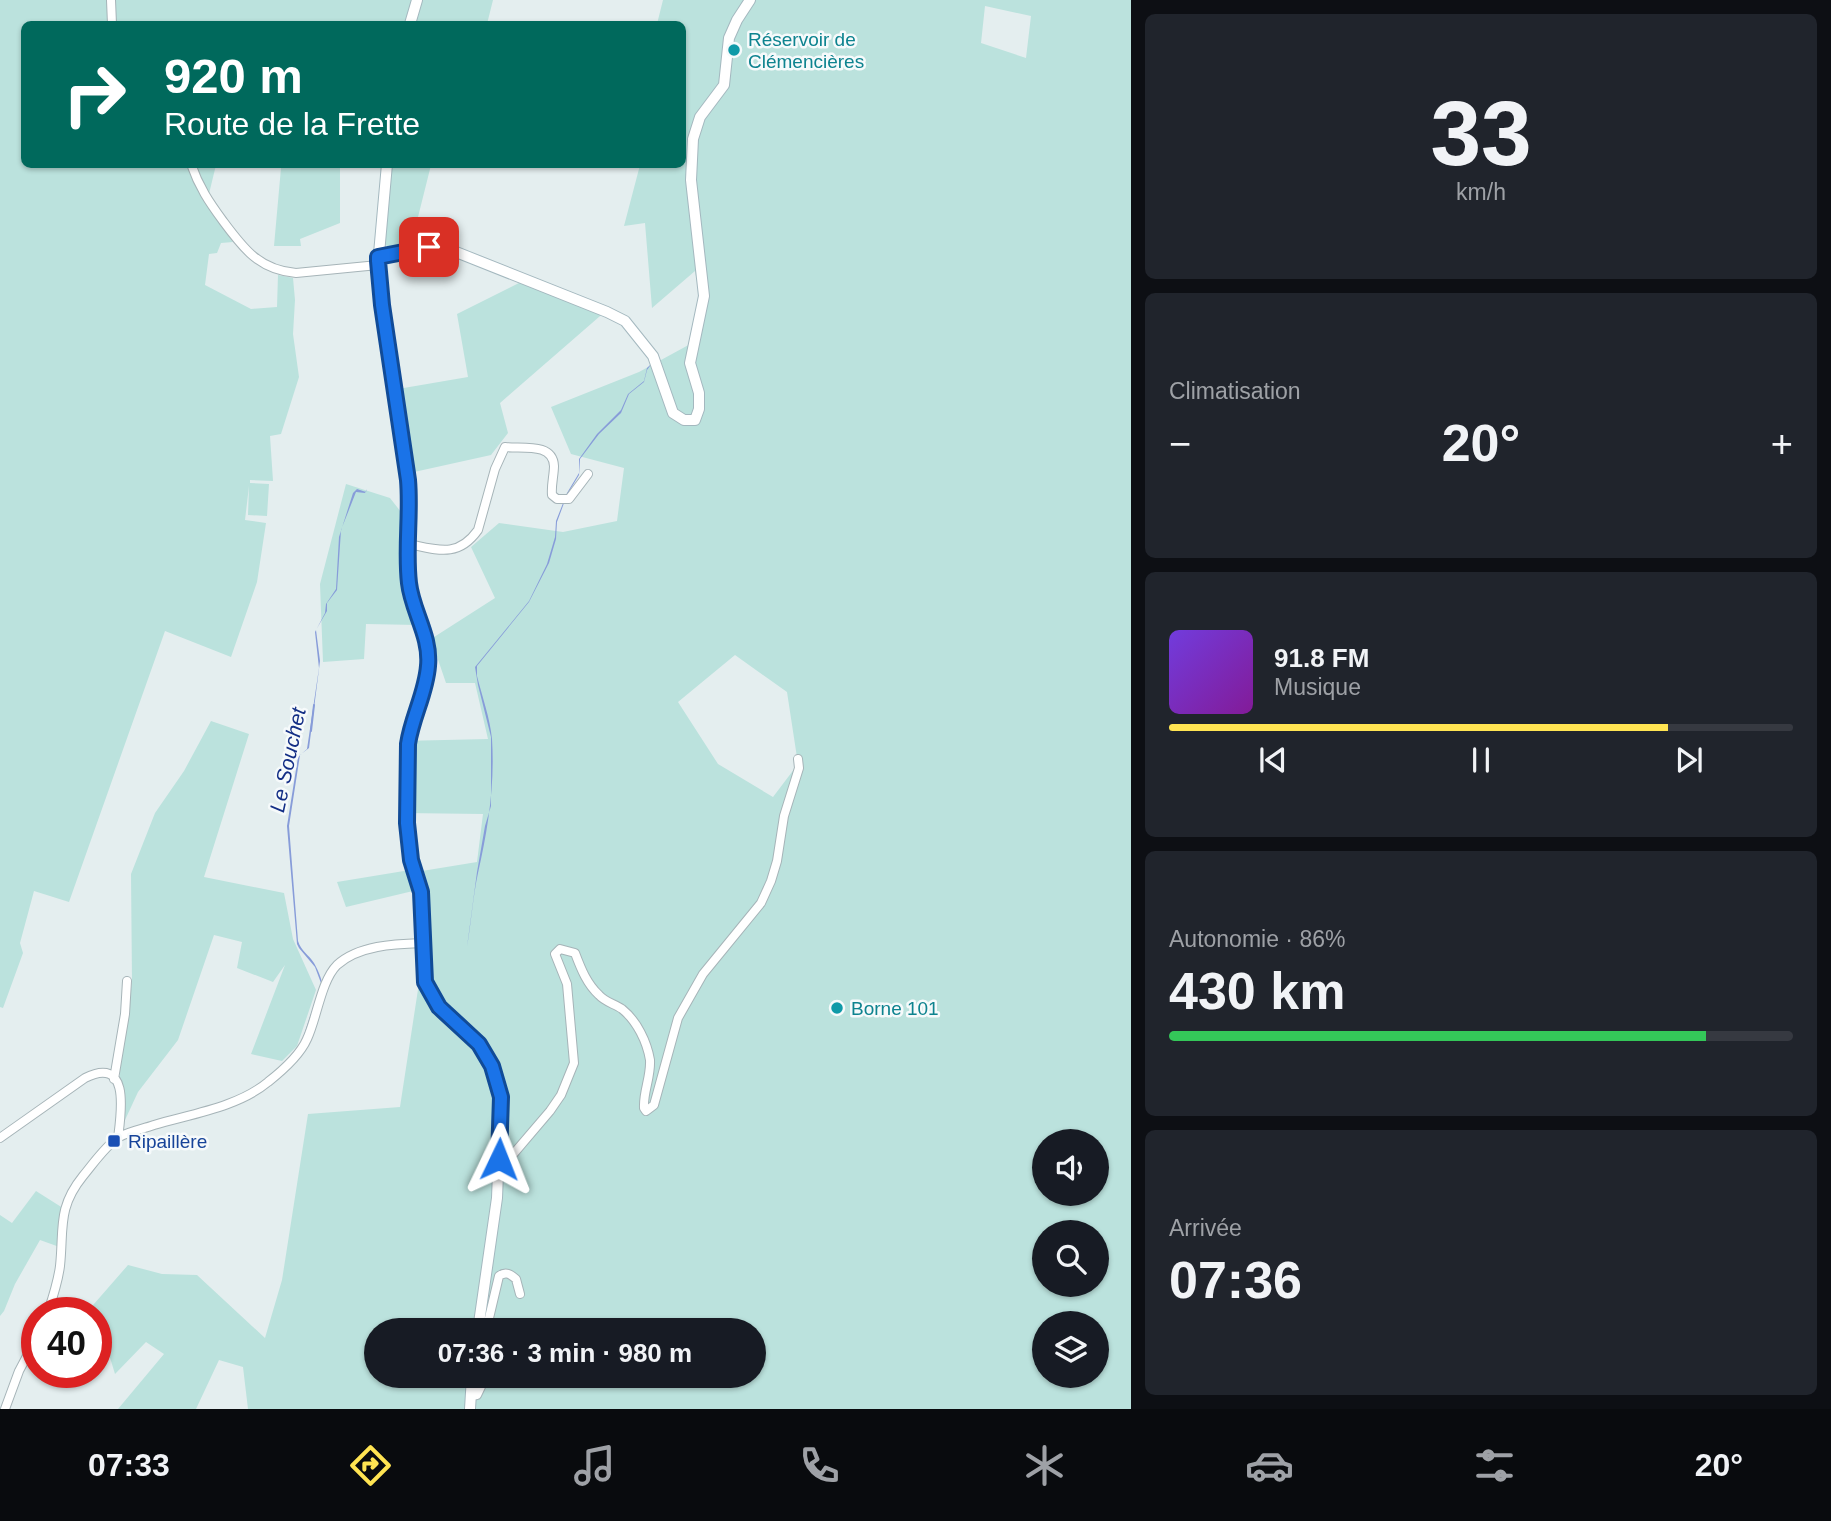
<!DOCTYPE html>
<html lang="fr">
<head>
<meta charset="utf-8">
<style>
  body { margin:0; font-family:Helvetica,sans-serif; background:#20242c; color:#f1f3f6; height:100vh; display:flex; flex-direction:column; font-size:26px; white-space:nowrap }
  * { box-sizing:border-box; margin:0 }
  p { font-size:23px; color:#9ea1a6 }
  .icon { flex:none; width:38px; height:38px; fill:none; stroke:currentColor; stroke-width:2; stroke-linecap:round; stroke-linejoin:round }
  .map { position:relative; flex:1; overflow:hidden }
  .side { display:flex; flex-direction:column; gap:14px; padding:14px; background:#0d0f14; width:700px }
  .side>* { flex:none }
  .top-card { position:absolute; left:21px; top:21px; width:665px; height:147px; border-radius:10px; box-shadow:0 2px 5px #0004; background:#00695c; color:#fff; overflow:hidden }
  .fabs { position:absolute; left:1032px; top:1129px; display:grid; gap:14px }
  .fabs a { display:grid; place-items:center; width:77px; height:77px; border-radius:50%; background:#171b24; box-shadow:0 2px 5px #0004; font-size:35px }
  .speed { position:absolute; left:21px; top:1297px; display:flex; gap:14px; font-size:35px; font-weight:700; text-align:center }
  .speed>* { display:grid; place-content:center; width:91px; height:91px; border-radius:50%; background:#171b24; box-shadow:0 2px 5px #0004; line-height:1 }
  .speed .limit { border:10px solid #d22; background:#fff; color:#111 }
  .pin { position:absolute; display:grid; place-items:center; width:60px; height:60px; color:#fff; margin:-30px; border-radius:14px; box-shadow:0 4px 10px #0006 }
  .me { position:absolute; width:77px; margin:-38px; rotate:2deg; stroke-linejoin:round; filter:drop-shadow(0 0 5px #0008) }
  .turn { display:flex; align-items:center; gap:24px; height:147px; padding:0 28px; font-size:32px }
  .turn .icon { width:91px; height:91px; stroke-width:2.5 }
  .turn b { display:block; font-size:49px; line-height:60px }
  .big { font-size:52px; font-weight:600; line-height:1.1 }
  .side .tile { flex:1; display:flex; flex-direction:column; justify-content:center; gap:10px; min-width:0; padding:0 24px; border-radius:10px; background:#20242c }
  .side .dial { align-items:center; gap:0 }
  .dial b { font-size:91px; line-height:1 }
  .song { display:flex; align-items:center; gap:21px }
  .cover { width:84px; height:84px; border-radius:10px; background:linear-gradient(135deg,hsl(260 70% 55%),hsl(290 70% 35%)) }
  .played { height:7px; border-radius:4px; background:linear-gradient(90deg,#ffe452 80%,#363941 80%) }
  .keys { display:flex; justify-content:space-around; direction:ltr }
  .heat { display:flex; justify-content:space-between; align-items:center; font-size:38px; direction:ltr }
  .charge { height:10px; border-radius:5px; background:linear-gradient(90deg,#34c759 86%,#363941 0) }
  .trip { position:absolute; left:364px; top:1318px; width:402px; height:70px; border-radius:35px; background:#171b24; box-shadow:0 2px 5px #0004; font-weight:600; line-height:70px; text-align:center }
  .tabs { display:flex; height:112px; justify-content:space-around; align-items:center; background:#090b0e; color:#9ea1a6 }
  .tabs .icon { width:49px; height:49px }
  .tabs .selected { color:#ffe452 }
  .tabs b { font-size:32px; color:#f1f3f6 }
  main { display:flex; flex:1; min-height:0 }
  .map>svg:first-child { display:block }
</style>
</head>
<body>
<main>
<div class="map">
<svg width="1131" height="1409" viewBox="0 0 1131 1409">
  <rect width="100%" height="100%" fill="#e4eeef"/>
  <path fill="#bbe2dd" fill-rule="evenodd" d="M0,0H493L487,24H24V164L216,165L207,202L233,242L221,243L217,253L209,254L205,285L251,309L277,307L278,275L293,278L295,300L293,334L299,377L281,434L270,436L273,481L250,480V483L269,484L267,516L248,515L249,486L245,520L266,523L257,582L231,657L165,631L69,902L34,891L20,943L23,953L3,1008L0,1007Z
    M663,0H1131V1409H248L243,1367L219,1360L196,1409H118L164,1354L146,1342L115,1374L101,1328L96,1324V1312H87L128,1265L162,1274L197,1275L265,1338L282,1280L308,1114L400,1107L419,983L422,871L477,862L483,814L403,813L401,741L488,739L475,683H446L431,639L495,598L471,547L499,523L563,532L617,521L624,468L571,454L551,407L639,372L694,342L701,304L695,271L652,308L645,223L624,226L640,165L682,164V24H657ZM985,6L1031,16L1026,58L981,43ZM735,655L787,692L798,764L773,797L718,764L678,702ZM1045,1141H1097V1194H1045ZM1045,1232H1097V1284H1045ZM1045,1323H1097V1376H1045ZM376,1330H754V1376H376Z
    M265,165H340V223L300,239L301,246H274L281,168Z
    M391,165H431L417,221L409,222L411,248L395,254L382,241Z
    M523,281L607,310L500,403L508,433L491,455L405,474L392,390L468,377L457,314Z
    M346,484L390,498L408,521L418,625L366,624L364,659L323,662L320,584Z
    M211,721L249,734L204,877L284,893L293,939L316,990L297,1046L282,1061L251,1054L285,965L273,982L237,968L242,942L214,935L178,1040L138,1092L119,1133L120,1069L132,982L131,874L155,813L184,771Z
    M410,870L413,891L346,907L337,882Z
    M36,1191L66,1210L65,1249L40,1240L15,1284L4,1311L0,1316V1215L12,1223Z"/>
  <path fill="#879cd9" d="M653,362L647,370L644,382L629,394L621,413L599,434L580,459L579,475L567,495L557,522L556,539L549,563L529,602L477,666V676C482,696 490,718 492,739C495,785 488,829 478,873C473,896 471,924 467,947L477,872L485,826L491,806V737L478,685L475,667L529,601L547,564L555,537L556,521L567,493L579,473V459L597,434L621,410L628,394L644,381L647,368Z
    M357,489L366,492L367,489L365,493L356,492L341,530L337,590L327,603V611L316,630L320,661L309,748L300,755L289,826L298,941C301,951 309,955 314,963C317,968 322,979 322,984C322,995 306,1038 300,1047L321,983L315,967L299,948L297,944L287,826L298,757L307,749L319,668L315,632L325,613L326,604L336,589L339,537L353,493Z"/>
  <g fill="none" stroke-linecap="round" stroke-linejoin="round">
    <path stroke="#879cd9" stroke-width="2" d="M311,731L314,705
      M428,960C430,986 442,1002 461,1019"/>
    <defs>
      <path id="street" d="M111,0L112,24
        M191,164C199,187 209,202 223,221C243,248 259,270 296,273L378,265
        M409,544C438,550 458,558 478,530L495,469L505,447C521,449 553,442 554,466C554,475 551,485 552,495L557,499H569L588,474
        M114,1079L125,1014L127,981
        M0,1138L85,1078C131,1055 121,1114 118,1138
        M498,1172L550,1111L561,1095L574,1063L567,984L555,954L560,949L575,953C581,969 587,984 599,995C605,1002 615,1004 622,1009C637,1021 647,1042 650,1060C651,1077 643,1092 644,1108L646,1111L654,1105L678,1018L703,974L761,903L771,881L777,861L784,816L799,768L798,759
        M48,1312C53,1297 58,1282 60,1266C64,1229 57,1208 83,1176C93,1164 106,1145 119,1137C130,1131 143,1129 154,1125C191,1114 238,1107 268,1082C282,1071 300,1055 307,1039C317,1018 321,981 337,965C359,945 395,944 423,943
        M482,1330L489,1318L499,1276C506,1271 510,1274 516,1279L520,1294
        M471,1396L477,1395L486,1376
        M5,1409L19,1371L37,1337"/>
      <path id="secondary" d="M410,24L417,0
        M387,164L378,265L408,480L410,506L409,581L412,599L427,646L429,663L422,697L409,733L407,823L411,860L421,893L423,969L429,992L439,1007L487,1054L501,1097L497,1198L478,1330
        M378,257L429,247L446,248L607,312L625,321L653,356L673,413L684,420H695L699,409V393L690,363L704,296L691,180L693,139L700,117L724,85L729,38L737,20L750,0
        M470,1409L472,1376"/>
    </defs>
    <use href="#street" stroke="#a6b4b8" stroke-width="10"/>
    <use href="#secondary" stroke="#a4b8bf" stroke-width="12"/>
    <use href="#street" stroke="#fff" stroke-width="8"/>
    <use href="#secondary" stroke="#fff" stroke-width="10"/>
  </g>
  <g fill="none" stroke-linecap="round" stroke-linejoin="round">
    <defs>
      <path id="route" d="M429,247L378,257V261L382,305L408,480C411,514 405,549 409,583C412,611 431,636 428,666C426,693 412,717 408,744L407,823L411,860L421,892L425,982L439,1007L479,1044L492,1066L501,1097L499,1159"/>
    </defs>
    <use href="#route" stroke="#114b97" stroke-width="18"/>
    <use href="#route" stroke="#1a73e8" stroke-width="12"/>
  </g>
  <g fill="#0f9aa8" stroke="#f6fafb" stroke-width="2.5">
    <circle cx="734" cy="50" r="7"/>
    <circle cx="837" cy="1008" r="7"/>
  </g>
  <rect fill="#1a4fb4" stroke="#f6fafb" stroke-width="2.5" x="107" y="1134" width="14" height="14" rx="3.5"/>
  <g text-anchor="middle" stroke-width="5" stroke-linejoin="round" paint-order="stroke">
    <g font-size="19" fill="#0d838f" stroke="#f6fafb" text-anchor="start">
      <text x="748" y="46">Réservoir de<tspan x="748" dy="22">Clémencières</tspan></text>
      <text x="851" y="1015">Borne 101</text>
    </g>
    <g font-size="19" fill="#164399" stroke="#f6fafb" text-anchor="start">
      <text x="128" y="1148">Ripaillère</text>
    </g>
    <g font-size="21" font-style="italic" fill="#142f86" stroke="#f6fafb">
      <text transform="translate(288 760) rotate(-78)" y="7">Le Souchet</text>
    </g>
  </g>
</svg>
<div class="fabs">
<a><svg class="icon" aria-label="sound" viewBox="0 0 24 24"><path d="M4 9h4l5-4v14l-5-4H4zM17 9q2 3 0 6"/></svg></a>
<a><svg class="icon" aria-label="search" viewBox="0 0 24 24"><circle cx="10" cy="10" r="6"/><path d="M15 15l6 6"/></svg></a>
<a><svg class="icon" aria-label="layers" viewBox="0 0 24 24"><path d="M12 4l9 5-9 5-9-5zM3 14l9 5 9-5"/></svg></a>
</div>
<div class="speed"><div class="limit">40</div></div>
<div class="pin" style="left:429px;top:247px;background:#d93025"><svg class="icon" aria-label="arrive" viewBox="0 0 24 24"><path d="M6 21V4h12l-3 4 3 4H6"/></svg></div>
<svg class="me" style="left:499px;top:1159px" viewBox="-20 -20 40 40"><path d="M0-17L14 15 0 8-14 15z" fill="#1a73e8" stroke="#fff" stroke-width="4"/></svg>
<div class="trip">07:36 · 3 min · 980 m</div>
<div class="top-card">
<div class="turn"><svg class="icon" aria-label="right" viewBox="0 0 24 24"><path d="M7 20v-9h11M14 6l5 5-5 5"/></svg><div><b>920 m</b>Route de la Frette</div></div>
</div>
</div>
<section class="side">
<div class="tile dial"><b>33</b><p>km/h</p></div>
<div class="tile"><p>Climatisation</p>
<div class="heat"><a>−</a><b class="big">20°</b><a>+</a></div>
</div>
<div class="tile">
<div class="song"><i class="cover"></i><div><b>91.8 FM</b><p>Musique</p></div></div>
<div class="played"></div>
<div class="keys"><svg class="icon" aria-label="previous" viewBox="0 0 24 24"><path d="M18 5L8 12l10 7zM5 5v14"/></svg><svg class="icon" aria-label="pause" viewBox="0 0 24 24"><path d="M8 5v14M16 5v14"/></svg><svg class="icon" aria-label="next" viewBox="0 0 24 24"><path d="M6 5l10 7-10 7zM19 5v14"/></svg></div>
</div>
<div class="tile"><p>Autonomie · 86%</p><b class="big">430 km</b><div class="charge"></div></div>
<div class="tile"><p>Arrivée</p><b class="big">07:36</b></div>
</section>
</main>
<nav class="tabs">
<b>07:33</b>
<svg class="icon selected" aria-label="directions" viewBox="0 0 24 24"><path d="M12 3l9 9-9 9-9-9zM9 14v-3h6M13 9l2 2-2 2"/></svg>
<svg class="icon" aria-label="music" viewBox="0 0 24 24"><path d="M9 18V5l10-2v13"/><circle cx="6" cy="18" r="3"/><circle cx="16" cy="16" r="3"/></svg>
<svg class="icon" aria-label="phone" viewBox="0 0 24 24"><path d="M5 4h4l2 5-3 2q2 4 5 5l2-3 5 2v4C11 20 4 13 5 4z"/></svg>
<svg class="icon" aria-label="climate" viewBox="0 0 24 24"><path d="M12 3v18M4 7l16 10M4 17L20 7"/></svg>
<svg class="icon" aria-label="car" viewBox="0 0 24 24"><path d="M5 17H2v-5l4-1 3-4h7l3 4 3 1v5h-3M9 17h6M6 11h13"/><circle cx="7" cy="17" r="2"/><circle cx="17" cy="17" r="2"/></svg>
<svg class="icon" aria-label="filters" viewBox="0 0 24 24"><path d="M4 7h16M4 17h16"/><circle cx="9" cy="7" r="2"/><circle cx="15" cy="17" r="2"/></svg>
<b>20°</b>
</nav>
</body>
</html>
